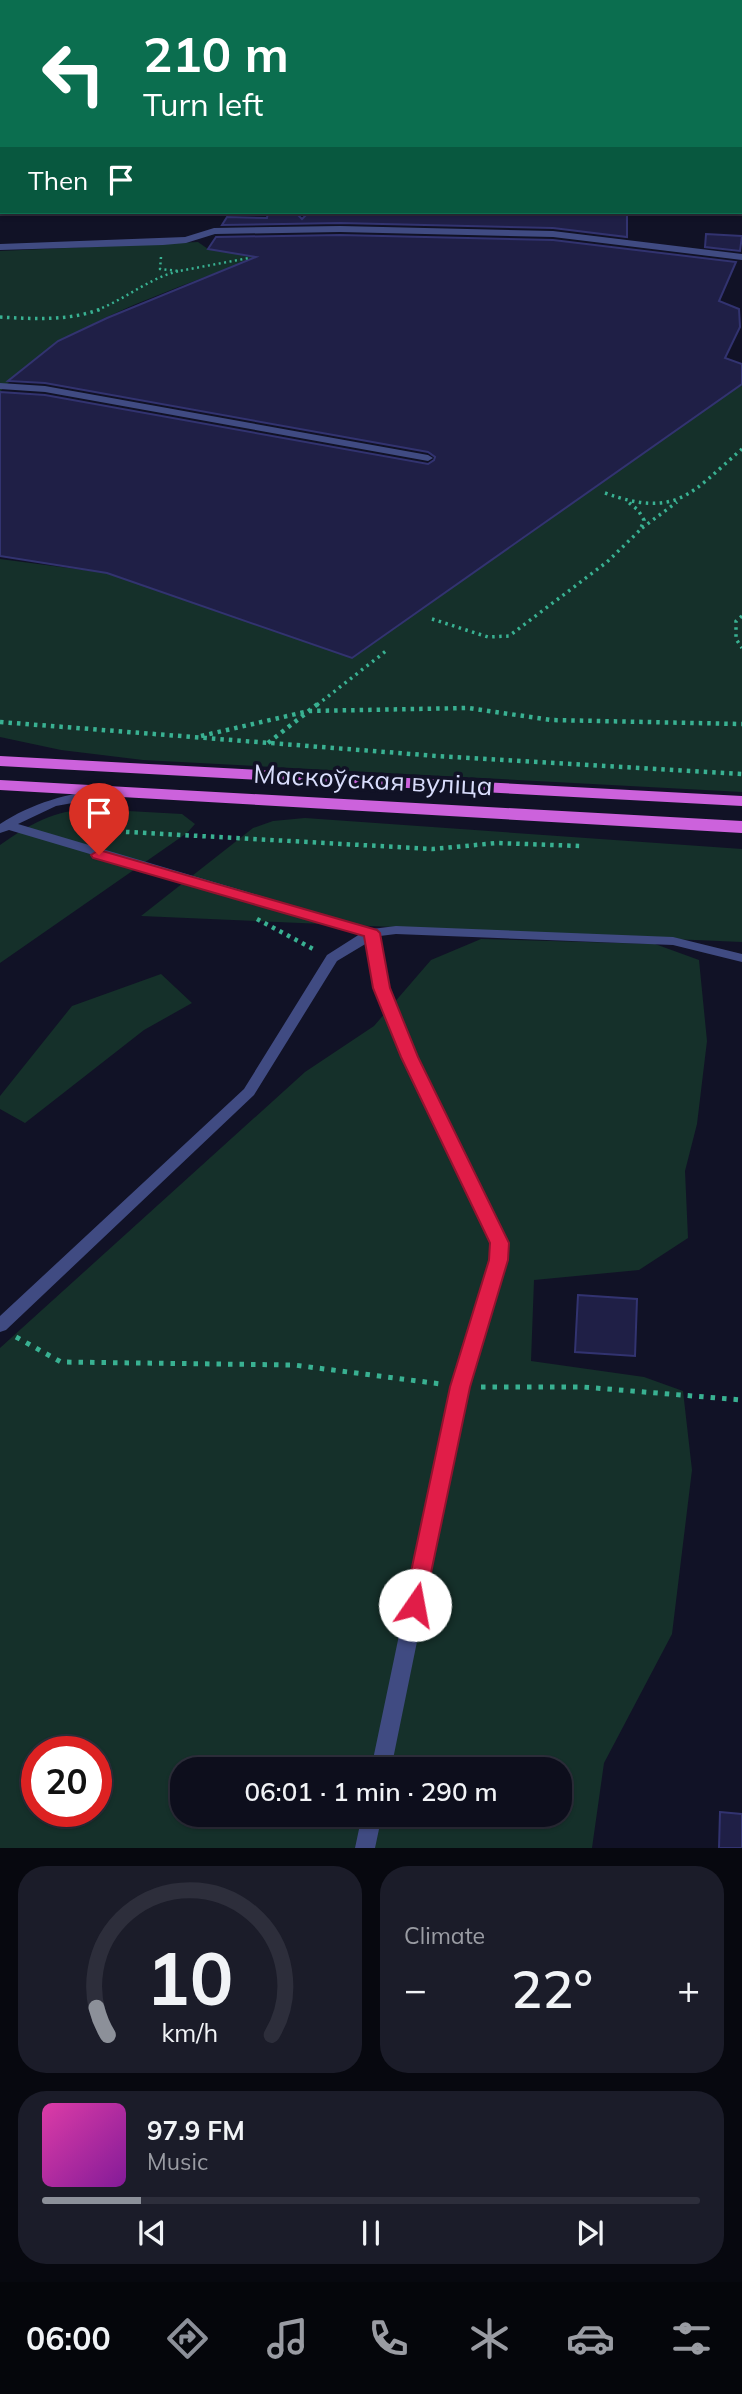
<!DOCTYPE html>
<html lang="en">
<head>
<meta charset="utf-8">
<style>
  body { margin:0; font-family:Mulish,sans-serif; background:#1b1c29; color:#f1f3f6; height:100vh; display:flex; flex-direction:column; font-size:26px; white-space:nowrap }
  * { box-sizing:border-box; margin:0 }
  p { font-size:23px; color:#9a9ca3 }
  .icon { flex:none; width:38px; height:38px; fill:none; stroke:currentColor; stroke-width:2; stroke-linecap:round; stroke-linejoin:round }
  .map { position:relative; height:1848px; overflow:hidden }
  .panel { display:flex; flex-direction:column; gap:18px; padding:18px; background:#07080f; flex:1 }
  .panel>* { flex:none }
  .top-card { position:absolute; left:0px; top:0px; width:742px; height:214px; box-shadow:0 2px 5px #0004,0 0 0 2px #2d2e3b; background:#0b6e4f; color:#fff; overflow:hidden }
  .speed { position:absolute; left:21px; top:1736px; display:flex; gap:14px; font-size:35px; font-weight:700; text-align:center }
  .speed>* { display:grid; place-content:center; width:91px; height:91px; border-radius:50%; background:#0d0e1c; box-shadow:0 2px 5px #0004,0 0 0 2px #2d2e3b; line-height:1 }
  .speed .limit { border:10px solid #d22; background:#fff; color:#111 }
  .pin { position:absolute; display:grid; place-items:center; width:60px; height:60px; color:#fff; margin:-72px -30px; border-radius:50% 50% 50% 0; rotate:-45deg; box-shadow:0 0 7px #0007 }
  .pin .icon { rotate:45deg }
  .me { position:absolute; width:77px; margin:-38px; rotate:12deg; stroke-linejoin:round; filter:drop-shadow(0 0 5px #0008) }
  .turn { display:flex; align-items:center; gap:24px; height:147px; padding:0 28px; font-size:32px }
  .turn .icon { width:91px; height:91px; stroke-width:2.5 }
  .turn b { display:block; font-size:49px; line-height:60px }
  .then { display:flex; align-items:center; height:66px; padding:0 28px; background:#0003; gap:14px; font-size:26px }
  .big { font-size:52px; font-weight:600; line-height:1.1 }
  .panel .tile { flex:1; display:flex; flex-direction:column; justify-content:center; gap:10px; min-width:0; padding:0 24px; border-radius:28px; background:#1b1c29 }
  .panel .dial { align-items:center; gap:0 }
  .dial svg { height:182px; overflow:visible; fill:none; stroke:#2d2e3b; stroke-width:7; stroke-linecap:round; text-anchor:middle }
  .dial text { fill:#f1f3f6; stroke:none }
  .song { display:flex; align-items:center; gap:21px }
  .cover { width:84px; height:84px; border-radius:10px; background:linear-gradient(135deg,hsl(320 70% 55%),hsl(290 70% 35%)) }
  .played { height:7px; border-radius:4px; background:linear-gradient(90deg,#8c9099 15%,#2d2e3b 15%) }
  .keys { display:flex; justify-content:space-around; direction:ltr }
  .heat { display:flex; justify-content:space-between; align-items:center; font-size:38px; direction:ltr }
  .panel .tiles { flex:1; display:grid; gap:18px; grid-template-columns:1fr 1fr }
  .tile:last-child { grid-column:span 2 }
  .trip { position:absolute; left:170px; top:1757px; width:402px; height:70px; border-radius:28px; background:#0d0e1c; box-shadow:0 2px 5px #0004,0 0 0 2px #2d2e3b; font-weight:600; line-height:70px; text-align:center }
  .menu { display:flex; height:112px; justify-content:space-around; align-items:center; background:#05060b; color:#9a9ca3 }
  .menu .icon { width:49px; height:49px }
  .menu .selected { color:#8c9099 }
  .menu b { font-size:32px; color:#f1f3f6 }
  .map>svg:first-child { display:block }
</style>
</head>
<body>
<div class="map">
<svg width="742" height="1848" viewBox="0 0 742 1848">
  <rect width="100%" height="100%" fill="#111226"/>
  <path fill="#15302a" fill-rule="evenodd" d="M198,242L208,249L256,257C172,292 61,322 0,392V251Z
    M742,384V792L143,760L61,750L0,737V559L107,573L352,658Z
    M92,809L182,814L195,824L187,833L0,963V845C30,824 54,810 92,809Z
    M305,818L742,849V942L141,916L253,828L273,821Z
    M481,939L655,944L699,960L707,1041L697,1124L685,1171L688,1238L639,1270L534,1280L531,1361L644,1377L683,1391L692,1470L672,1634L604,1763L592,1848H0V1348L305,1072L374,1026L431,960ZM37,1752H96V1811H37ZM182,1769H560V1815H182Z
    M161,974L192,1003L144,1030L25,1123L0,1109V1096L72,1006Z"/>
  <path fill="#1f1f46" stroke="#323370" stroke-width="2" d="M268,212H295L302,219L309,212H627V237L553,228L340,223L222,225L227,217L267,218Z
    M706,234L742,236L740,251L705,247Z
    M340,235L553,240L736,262L719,301L739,309L740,327L725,358L742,364V384L352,658L107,573L0,556V392L45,395L428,464L434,460L435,457L428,452L45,383L8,381L58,341L107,318L256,257L208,249L216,237Z
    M578,1295L637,1299L635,1356L575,1352Z
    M720,1812L742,1814V1848H719Z"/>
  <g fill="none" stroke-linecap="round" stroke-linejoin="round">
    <path stroke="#39b192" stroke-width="2.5" stroke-dasharray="2 3.5" stroke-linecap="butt" d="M161,257L160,269L179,271L249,258
      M97,310C126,299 149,278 179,271"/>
    <path stroke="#39b192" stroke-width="3.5" stroke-dasharray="2.5 4.5" stroke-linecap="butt" d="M0,317C34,319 69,321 101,309
      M605,493C677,519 691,493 742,449
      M642,528L677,502
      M742,616L736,621V639L742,648
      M432,619L488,637L509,636L607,562L640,530L644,520L638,510L628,502
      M317,705L386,651"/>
    <path stroke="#39b192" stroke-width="4.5" stroke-dasharray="3.5 5" stroke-linecap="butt" d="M0,722L437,756L742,774
      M201,736L309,711L468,708L551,720L742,724
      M268,743L319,703
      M92,830L433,849L497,843L581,846
      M257,919L317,951"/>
    <path stroke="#39b192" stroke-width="5" stroke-dasharray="4.5 7" stroke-linecap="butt" d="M16,1337L61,1362L294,1365L441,1384
      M481,1387H583L742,1400"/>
    <path fill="#404b82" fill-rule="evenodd" d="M211,0H219V2H211Z
      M305,0L324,2H302Z
      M360,0H377L357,2Z
      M0,7H2V11H0Z
      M0,21H2V25H0Z
      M740,76H742V80H740Z
      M298,212H306L307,213L302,216Z
      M340,226L553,231L742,254V260L553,237L340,232L215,234L186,243L163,245L0,250V244L185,237L214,228Z
      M0,383L45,386L428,455L433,458L428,461L45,392L0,389Z
      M106,789L113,793L111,796L56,806L18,824L372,929L396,926L673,937L742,954V962L673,945L396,934L380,936L388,988L416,1057L508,1243L507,1260L469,1387L391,1769H371L451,1387L491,1260L492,1243L402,1057L374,988L367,943L337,961L254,1095L6,1330L0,1332V1316L244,1089L327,955L360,934L9,830L0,833V824C32,803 68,793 106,789Z
      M362,1815H382L375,1848H355Z"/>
    <path fill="#404b82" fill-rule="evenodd" d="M238,0H264L267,2H240Z
      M0,34H2V38H0Z"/>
    <path fill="#cc62dc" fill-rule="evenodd" d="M0,756L742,796V806L0,766Z
      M0,780L742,821V833L0,790Z"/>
  </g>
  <path fill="#e11d48" stroke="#92132f" stroke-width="2" d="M99,850L377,930L380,933L390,988L418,1057L509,1243L508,1260L470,1387L423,1611L415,1614L408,1611L404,1605L450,1387L489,1260L490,1243L401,1057L373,988L364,936L93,858L91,855Z"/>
  <g text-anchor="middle" stroke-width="7" stroke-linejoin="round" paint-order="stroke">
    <g font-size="26" fill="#d9ddfc" stroke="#111226">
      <text transform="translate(373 780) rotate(3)" y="9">Маскоўская вуліца</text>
    </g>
  </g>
</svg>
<div class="speed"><div class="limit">20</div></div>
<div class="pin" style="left:99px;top:855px;background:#d93025"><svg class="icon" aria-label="arrive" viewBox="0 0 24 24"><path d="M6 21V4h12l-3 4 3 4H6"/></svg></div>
<svg class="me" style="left:415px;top:1605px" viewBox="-20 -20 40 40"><circle r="19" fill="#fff"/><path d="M0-13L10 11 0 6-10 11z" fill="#e11d48"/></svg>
<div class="trip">06:01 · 1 min · 290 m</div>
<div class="top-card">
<div class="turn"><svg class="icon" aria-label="left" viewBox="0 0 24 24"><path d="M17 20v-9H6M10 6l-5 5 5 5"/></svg><div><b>210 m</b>Turn left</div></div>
<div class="then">Then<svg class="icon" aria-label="arrive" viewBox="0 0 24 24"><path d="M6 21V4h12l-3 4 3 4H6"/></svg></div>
</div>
</div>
<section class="panel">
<div class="tiles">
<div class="tile dial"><svg viewBox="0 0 100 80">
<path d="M14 69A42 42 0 1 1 86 69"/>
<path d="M14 69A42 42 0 0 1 9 57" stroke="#8c9099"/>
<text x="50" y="56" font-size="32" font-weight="700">10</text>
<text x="50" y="72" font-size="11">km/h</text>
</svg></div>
<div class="tile"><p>Climate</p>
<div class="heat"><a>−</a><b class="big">22°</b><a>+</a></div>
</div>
<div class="tile">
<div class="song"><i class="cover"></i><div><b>97.9 FM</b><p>Music</p></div></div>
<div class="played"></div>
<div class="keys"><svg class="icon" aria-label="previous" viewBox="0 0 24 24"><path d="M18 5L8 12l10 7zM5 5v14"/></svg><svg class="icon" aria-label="pause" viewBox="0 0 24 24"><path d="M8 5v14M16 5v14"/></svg><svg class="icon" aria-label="next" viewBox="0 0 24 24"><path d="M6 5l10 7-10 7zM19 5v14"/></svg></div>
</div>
</div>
</section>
<nav class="menu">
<b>06:00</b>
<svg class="icon selected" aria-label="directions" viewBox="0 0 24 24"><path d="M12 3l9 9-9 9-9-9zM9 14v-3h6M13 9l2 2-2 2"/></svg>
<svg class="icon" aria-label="music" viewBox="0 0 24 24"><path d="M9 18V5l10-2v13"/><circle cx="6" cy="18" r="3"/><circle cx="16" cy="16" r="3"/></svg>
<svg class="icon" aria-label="phone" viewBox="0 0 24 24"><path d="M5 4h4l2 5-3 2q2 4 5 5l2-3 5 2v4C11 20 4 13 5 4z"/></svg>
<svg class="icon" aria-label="climate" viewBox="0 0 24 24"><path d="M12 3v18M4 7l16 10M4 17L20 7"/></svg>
<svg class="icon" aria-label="car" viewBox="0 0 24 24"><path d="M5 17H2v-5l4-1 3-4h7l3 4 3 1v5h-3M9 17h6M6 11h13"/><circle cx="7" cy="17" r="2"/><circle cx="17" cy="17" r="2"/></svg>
<svg class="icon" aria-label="filters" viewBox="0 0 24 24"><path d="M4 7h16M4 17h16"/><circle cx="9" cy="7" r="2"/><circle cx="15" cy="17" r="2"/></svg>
</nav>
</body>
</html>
